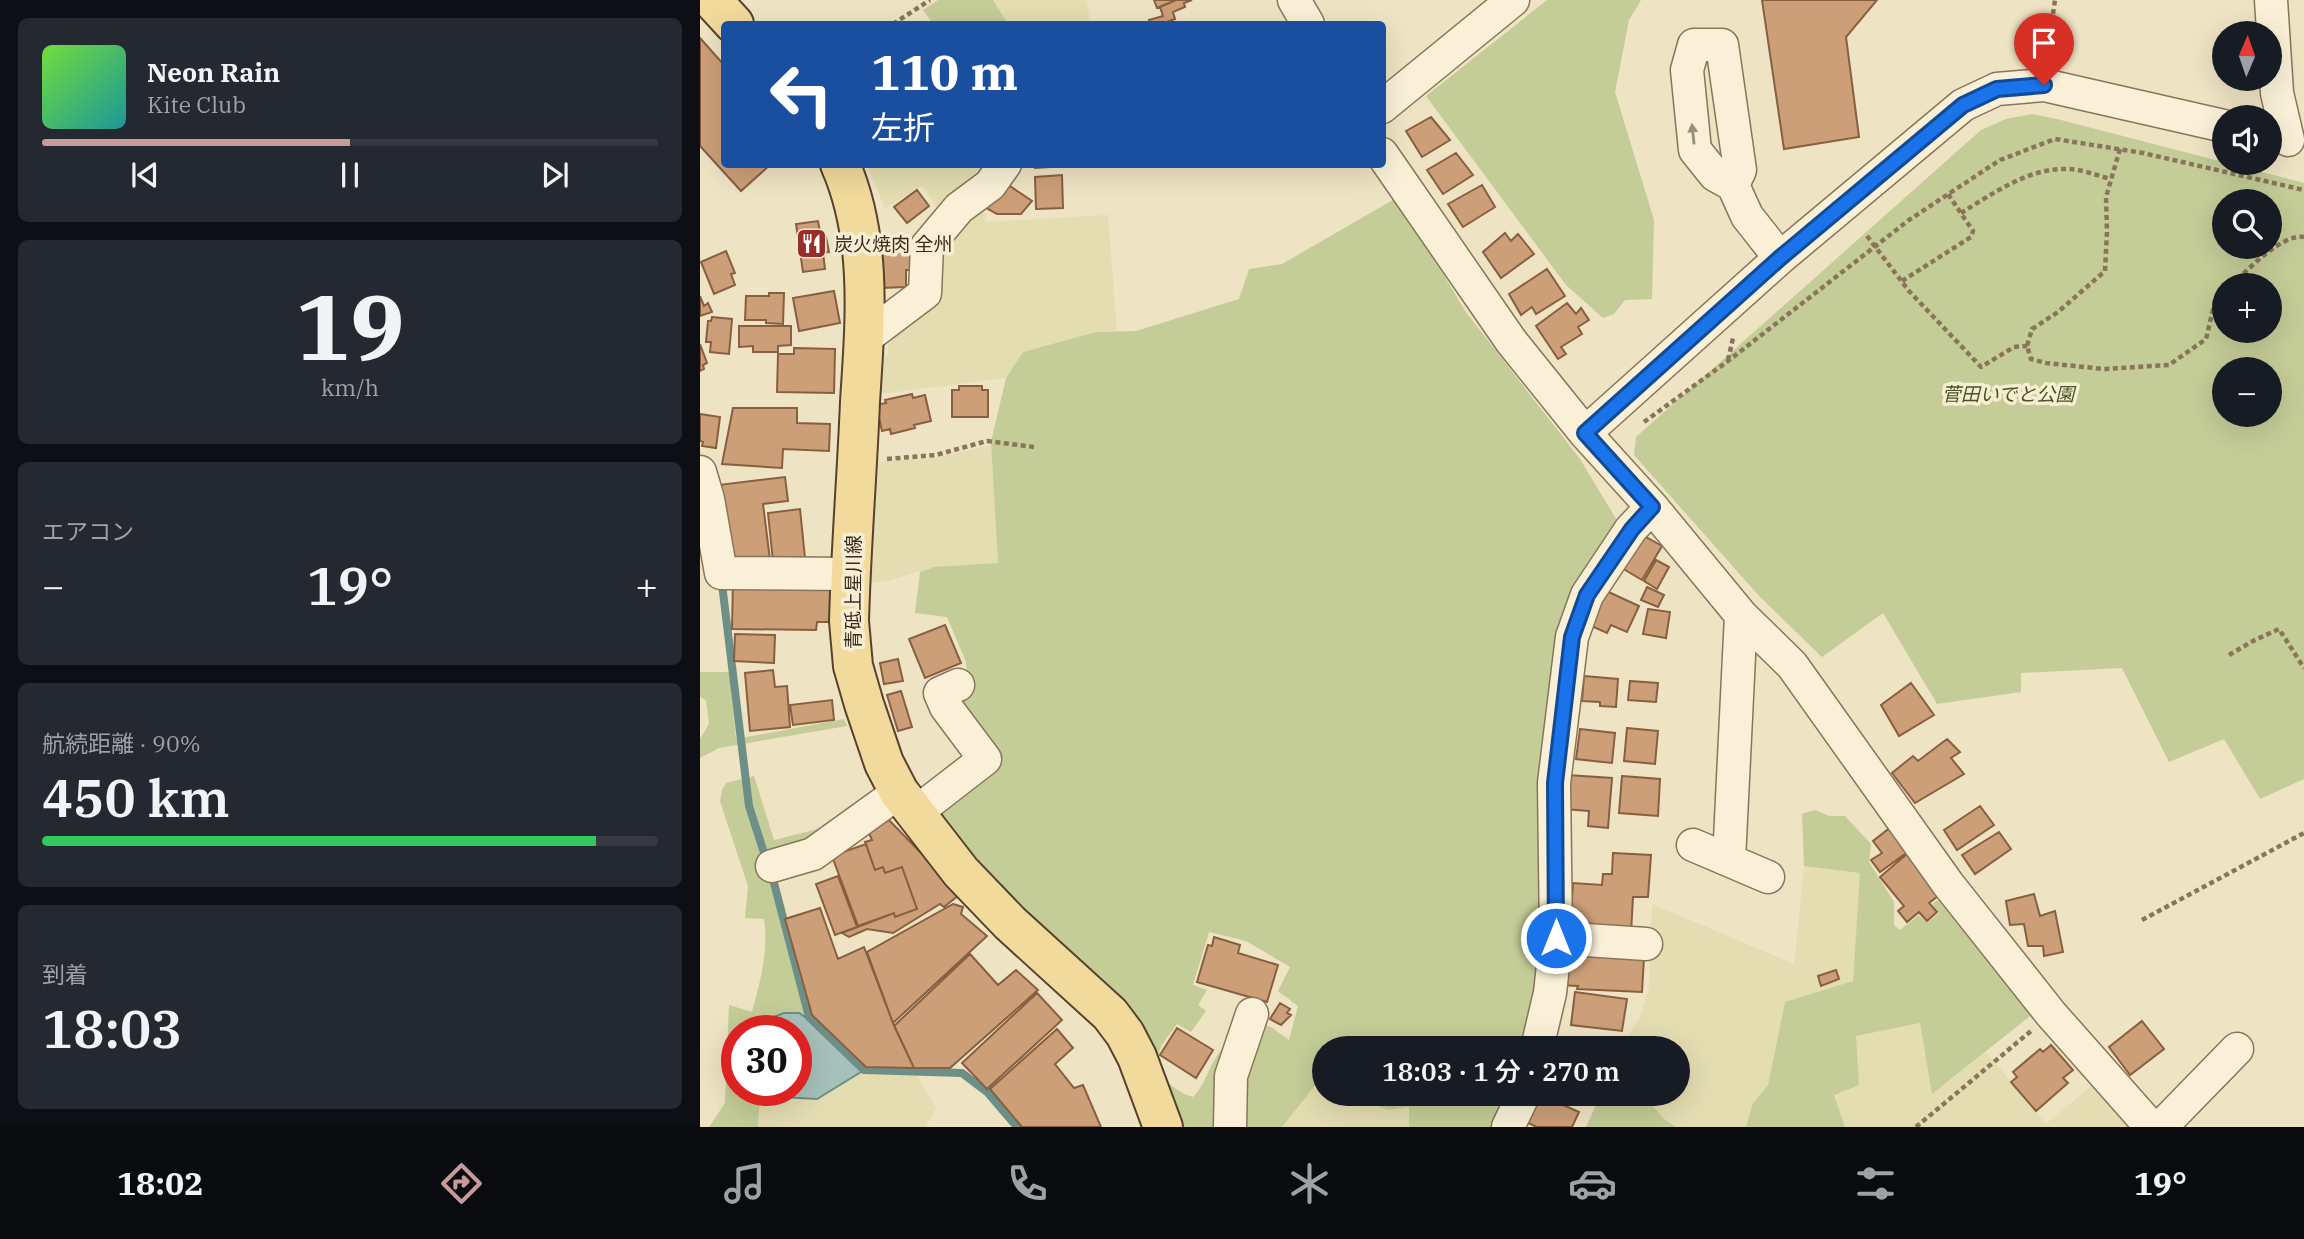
<!DOCTYPE html>
<html lang="ja">
<head>
<meta charset="utf-8">
<style>
  body { margin:0; font-family:"IBM Plex Serif","Noto Sans JP",serif; background:#242831; color:#f1f3f6; height:100vh; display:flex; flex-direction:column; font-size:26px; white-space:nowrap }
  * { box-sizing:border-box; margin:0 }
  p { font-size:23px; color:#9ea1a6 }
  .icon { flex:none; width:38px; height:38px; fill:none; stroke:currentColor; stroke-width:2; stroke-linecap:round; stroke-linejoin:round }
  .map { position:relative; flex:1; overflow:hidden }
  .details { display:flex; flex-direction:column; gap:18px; padding:18px; background:#0d0f14; width:700px }
  .details>* { flex:none }
  .guide { position:absolute; left:21px; top:21px; width:665px; height:147px; border-radius:7px; box-shadow:0 7px 28px #0002; background:#1a4fa0; color:#fff; overflow:hidden }
  .needle { width:46px; rotate:2deg }
  .buttons { position:absolute; left:1512px; top:21px; display:grid; gap:14px }
  .buttons a { display:grid; place-items:center; width:70px; height:70px; border-radius:50%; background:#171b24; box-shadow:0 7px 28px #0002; font-size:35px }
  .speed { position:absolute; left:21px; top:1015px; display:flex; gap:14px; font-size:35px; font-weight:700; text-align:center }
  .speed>* { display:grid; place-content:center; width:91px; height:91px; border-radius:50%; background:#171b24; box-shadow:0 7px 28px #0002; line-height:1 }
  .speed .limit { border:10px solid #d22; background:#fff; color:#111 }
  .pin { position:absolute; display:grid; place-items:center; width:60px; height:60px; color:#fff; margin:-72px -30px; border-radius:50% 50% 50% 0; rotate:-45deg; box-shadow:0 0 7px #0007 }
  .pin .icon { rotate:45deg }
  .me { position:absolute; width:77px; margin:-38px; rotate:0deg; stroke-linejoin:round; filter:drop-shadow(0 0 5px #0008) }
  .turn { display:flex; align-items:center; gap:24px; height:147px; padding:0 35px; font-size:32px }
  .turn .icon { width:91px; height:91px; stroke-width:2.5 }
  .turn b { display:block; font-size:49px; line-height:60px }
  .big { font-size:52px; font-weight:600; line-height:1.1 }
  .details .tile { flex:1; display:flex; flex-direction:column; justify-content:center; gap:10px; min-width:0; padding:0 24px; border-radius:10px; background:#242831 }
  .details .dial { align-items:center; gap:0 }
  .dial b { font-size:91px; line-height:1 }
  .song { display:flex; align-items:center; gap:21px }
  .cover { width:84px; height:84px; border-radius:10px; background:linear-gradient(135deg,hsl(100 70% 55%),hsl(180 70% 35%)) }
  .played { height:7px; border-radius:4px; background:linear-gradient(90deg,#c99a9a 50%,#363941 50%) }
  .keys { display:flex; justify-content:space-around; direction:ltr }
  .heat { display:flex; justify-content:space-between; align-items:center; font-size:38px; direction:ltr }
  .charge { height:10px; border-radius:5px; background:linear-gradient(90deg,#34c759 90%,#363941 0) }
  .trip { position:absolute; left:612px; top:1036px; width:378px; height:70px; border-radius:35px; background:#171b24; box-shadow:0 7px 28px #0002; font-weight:600; line-height:70px; text-align:center }
  .tab-bar { display:flex; height:112px; justify-content:space-around; align-items:center; background:#090b0e; color:#9ea1a6 }
  .tab-bar .icon { width:49px; height:49px }
  .tab-bar .selected { color:#c99a9a }
  .tab-bar b { font-size:32px; color:#f1f3f6 }
  main { display:flex; flex:1; min-height:0 }
  .map>svg:first-child { display:block }
</style>
</head>
<body>
<main>
<section class="details">
<div class="tile">
<div class="song"><i class="cover"></i><div><b>Neon Rain</b><p>Kite Club</p></div></div>
<div class="played"></div>
<div class="keys"><svg class="icon" aria-label="previous" viewBox="0 0 24 24"><path d="M18 5L8 12l10 7zM5 5v14"/></svg><svg class="icon" aria-label="pause" viewBox="0 0 24 24"><path d="M8 5v14M16 5v14"/></svg><svg class="icon" aria-label="next" viewBox="0 0 24 24"><path d="M6 5l10 7-10 7zM19 5v14"/></svg></div>
</div>
<div class="tile dial"><b>19</b><p>km/h</p></div>
<div class="tile"><p>エアコン</p>
<div class="heat"><a>−</a><b class="big">19°</b><a>+</a></div>
</div>
<div class="tile"><p>航続距離 · 90%</p><b class="big">450 km</b><div class="charge"></div></div>
<div class="tile"><p>到着</p><b class="big">18:03</b></div>
</section>
<div class="map">
<svg width="1604" height="1127" viewBox="0 0 1604 1127">
  <rect width="100%" height="100%" fill="#eee3c3"/>
  <path fill="#e4ddb1" d="M293,0H387L390,23L308,24Z
    M167,165H298L242,215L222,186L185,208Z
    M284,201L286,222L408,215L417,331L396,332L323,352L306,378L172,395L173,369L184,367V356L188,355V345L238,292L237,249Z
    M291,445L298,563L234,567L191,580L171,583L174,462L236,458Z
    M1104,866L1161,873L1153,981L1085,1002L1068,1085L1053,1103L1046,1127H976L964,1119L942,1094H978V1048H921L941,1014L949,987L952,904L1094,964Z
    M1220,1023L1232,1094L1286,1052L1346,1124L1396,1082L1437,1127H1145L1134,1094L1159,1085L1155,1036Z
    M623,1061L625,1094H650L688,1110L709,1107V1127H582L617,1083Z
    M164,1070L216,1074L236,1108L226,1127H58L60,1096L117,1099Z"/>
  <path fill="#c4cc97" fill-rule="evenodd" d="M238,0H293L308,24H233L223,10Z
    M847,0H941L929,20L915,92L954,220L952,299L925,300L914,314L903,318L866,285L726,96Z
    M1332,114L1357,119L1604,183V779L1560,799L1524,739L1469,762L1422,668L1321,673V692L1237,704L1183,613L1122,657L1059,596L934,455L936,437L1281,130L1306,119ZM1570,201V247H1524V201ZM1524,285H1570V331H1524ZM1524,369H1570V415H1524Z
    M698,197L765,311L880,459L924,532L875,603L849,933L829,1048H625V1065L623,1062L617,1083L582,1127H473L442,1042L224,812L295,754L282,727L257,694L268,684L266,662L247,617L215,613L220,572L234,567L298,563L291,442L306,378L323,352L396,332L436,331L539,299L549,269L582,264ZM509,932L546,941L590,967L578,991L598,1006L589,1040L571,1027L561,1024C546,1032 529,1039 519,1053C508,1067 506,1084 493,1097C473,1091 449,1071 461,1047C465,1039 472,1032 477,1024L491,1032L506,1011L498,1005L507,990L493,985Z
    M0,672H29L36,739L144,719L147,726L19,748L0,758V739L9,724L6,700L0,697Z
    M54,776L74,840L134,825L114,843L62,853L73,884L108,1019L99,1013L37,1030V1090H48L60,1096L58,1127H9L25,1103L29,1005L52,1012C60,981 69,952 64,919L45,918L48,886L20,801L22,790L26,783Z
    M1115,810L1129,816H1145L1171,844L1169,862L1194,902V925L1200,930L1219,915L1227,923L1239,913L1232,904L1246,894L1339,1009L1232,1094L1220,1023L1156,1036L1159,1085L1134,1095L1145,1127H1046L1053,1103L1068,1085L1085,1002L1153,981L1160,873L1104,866L1102,814Z
    M650,1094H817L801,1127H709V1107L688,1110Z
    M901,1094H942L964,1119L976,1127H886Z"/>
  <path fill="#a6c1ba" stroke="#6c8f88" stroke-width="2" d="M84,1013H99L108,1019L164,1070L117,1099L60,1096L48,1090H96V1031H37Z"/>
  <g fill="none" stroke-linecap="round" stroke-linejoin="round">
    <path stroke="#6c8f88" stroke-width="8" d="M22,584L49,806L65,856
      M74,883L109,1017L164,1070L262,1073L287,1092L317,1127"/>
  </g>
  <path fill="#cc9f79" stroke="#885f40" stroke-width="2" d="M454,0H476L457,8Z
    M476,0H492L484,3L485,7L473,12L475,19L461,24H450L449,20L463,16L460,7Z
    M1062,0H1177L1146,37L1159,137L1084,149Z
    M0,38L24,65V164H71L41,191L0,146Z
    M731,117L750,140L722,157L706,131Z
    M756,153L773,175L743,194L727,170Z
    M334,164H365L366,166L335,168Z
    M362,175L363,208L336,209L335,177Z
    M304,182L332,201L321,214H297L286,208Z
    M782,185L795,207L763,227L748,204Z
    M217,190L229,206L207,223L194,207Z
    M118,221L121,238L126,237L129,252L123,253L125,269L103,272L96,224Z
    M805,233L811,241L818,234L834,254L801,278L783,252Z
    M212,247L213,270H206V287L180,288V248Z
    M26,251L35,273L31,274L35,285L14,294L1,262Z
    M847,269L865,296L836,314L832,307L821,315L809,294Z
    M134,291L140,323L99,331L93,298Z
    M69,293H84L83,324L66,323V320H45L46,296H69Z
    M0,296L4,306L8,303L12,312L0,316Z
    M867,303L876,314L881,308L889,320L878,327L882,334L861,347L866,354L858,359L836,326Z
    M12,317L32,319L29,354L10,352L11,342H6L8,321H11Z
    M39,326H91V345L78,346V352H53V346L39,347Z
    M0,344L7,363L3,365L4,369L0,371Z
    M94,348L135,349L134,393L77,392L78,354H94Z
    M259,386H282V390H288V417H252V390H259Z
    M212,394L213,398L225,395L231,421L214,425L215,428L191,434L190,429L182,431L176,405L186,403L185,400Z
    M33,408H97V423L130,424L129,451L83,449L82,468L22,464Z
    M0,414L20,417L16,448L2,446L3,442L0,441Z
    M85,477L88,501L63,504L70,560L28,565L18,485Z
    M100,509L105,558L73,561L68,513Z
    M939,533L962,546L942,580L920,567Z
    M956,560L969,567L957,589L944,581Z
    M33,580L131,582L130,622H117L116,630L32,629Z
    M947,587L964,595L958,607L941,600Z
    M902,589L939,606L927,632L911,625L907,633L887,624Z
    M948,609L970,612L966,638L943,634Z
    M245,625L261,663L225,678L209,639Z
    M35,634L75,635L74,663L34,661Z
    M198,659L203,681L184,684L180,663Z
    M73,670L75,687L87,686L90,727L50,731L45,673Z
    M884,676L918,679L916,707L900,706V702L882,701Z
    M930,681L958,683L956,702L928,700Z
    M1211,683L1234,715L1199,736L1181,705Z
    M201,691L212,727L198,731L187,695Z
    M132,700L134,720L93,725L90,705Z
    M927,728L958,731L955,764L924,761Z
    M880,729L915,733L912,763L876,759Z
    M1247,739L1260,752L1251,758L1264,774L1215,803L1192,773L1213,756L1218,761Z
    M867,775L912,778L908,828L888,826L889,811L864,809Z
    M922,776L960,779L958,816L919,813Z
    M1280,806L1294,825L1257,850L1244,830Z
    M186,817L221,853L264,891L244,907L240,904L193,933L167,929L149,937L142,933L194,913L195,917L217,909L202,867L185,873L183,867L175,870L165,842L172,840L168,831Z
    M1191,827L1209,851L1180,872L1171,860L1182,853L1173,841Z
    M1299,832L1311,849L1275,874L1262,855Z
    M166,844L175,870L183,867L185,873L202,867L217,909L195,917L194,913L158,926L132,856Z
    M913,853L951,855L948,897H933L931,933L866,930L868,900H872L873,883L902,885L903,874H912Z
    M1208,853L1242,893L1229,903L1237,912L1227,921L1219,912L1207,922L1198,911L1204,906L1180,877Z
    M138,876L157,927L135,935L116,884Z
    M1334,894L1340,916L1355,911L1363,952L1344,956L1343,946H1328L1324,924L1310,925L1306,901Z
    M253,904L263,907L261,914L287,936L193,1023L167,952Z
    M120,908L138,959L164,947L193,1023L214,1068L166,1067L112,1015L85,919Z
    M514,937L540,945L538,953L578,965L567,1002L497,982L508,945L512,946Z
    M270,954L298,985L316,970L338,990L250,1068H214L194,1026Z
    M879,954L944,957L942,992L877,989L878,986L860,985L861,962L879,963Z
    M1136,970L1139,979L1121,986L1118,976Z
    M875,992L927,999L922,1031L871,1025Z
    M337,993L362,1020L287,1089L262,1063Z
    M580,1003L590,1009L587,1013L591,1015L581,1025L570,1019Z
    M1442,1021L1464,1049L1430,1075L1409,1047Z
    M477,1028L513,1050L496,1078L460,1055Z
    M357,1029L373,1048L355,1064L374,1088L383,1085L401,1127H322L290,1089Z
    M1351,1045L1373,1070L1363,1078L1368,1083L1336,1111L1311,1082L1317,1077L1313,1072L1340,1049L1343,1052Z
    M841,1095L879,1112L872,1127H837L828,1123Z"/>
  <g fill="none" stroke-linecap="round" stroke-linejoin="round">
    <defs>
      <path id="minor" d="M594,0L608,24
        M1571,0L1577,93L1588,140
        M682,107L813,0
        M682,154L811,341L885,433L952,507L1041,615L1092,665L1248,884L1351,1014L1451,1127
        M1033,185L1040,170L1022,45H994L987,70L995,150L1015,175L1033,185L1047,216L1080,258
        M164,339L225,293L227,246L259,208L290,185L305,164
        M885,433L1080,258L1263,105L1297,89L1344,85L1524,126
        M0,472L8,499L21,573L150,574
        M214,814L285,759L246,707L240,693L258,685
        M993,845L1068,877
        M1029,860L1041,615
        M72,866L113,854L199,792
        M856,938L946,944
        M837,1048L850,993L856,938L854,783L872,637L887,595L931,529L952,507
        M530,1127L531,1076L552,1014
        M808,1127L824,1094
        M1461,1127L1537,1049"/>
      <path id="major" d="M12,0L34,24
        M140,164C173,239 165,323 160,402C157,475 151,548 149,621L153,666L164,704L184,763L199,792L261,872L310,923L410,1014L425,1034L437,1057L463,1127"/>
    </defs>
    <use href="#minor" stroke="#89755a" stroke-width="35"/>
    <use href="#major" stroke="#56422e" stroke-width="42"/>
    <path stroke="#89755a" stroke-width="4.5" stroke-dasharray="5 3.5" stroke-linecap="butt" d="M193,24L230,0
      M1347,56L1355,0
      M1420,149L1406,197L1407,232L1405,271L1358,312L1332,329L1327,346L1331,359L1346,363L1404,369L1469,365L1506,339L1515,301L1524,292
      M1261,213C1292,194 1330,167 1368,169C1382,169 1398,176 1411,179
      M1167,236L1209,291L1281,367L1314,347L1327,346
      M1202,281L1271,237L1273,231L1248,194
      M1531,285C1547,271 1582,233 1604,237
      M1028,360L1033,338
      M944,422L1028,361L1209,220L1300,160L1355,139L1443,153L1604,190
      M187,459L236,455L287,441L334,447
      M1529,655L1553,641L1579,629L1604,668
      M1442,920L1604,833
      M1216,1127L1331,1031"/>
    <use href="#minor" stroke="#f9f0d7" stroke-width="32"/>
    <use href="#major" stroke="#f1da9b" stroke-width="38"/>
  </g>
  <defs><path id="oneway-solid" d="M-6-.8H1V-3.2L6.5 0L1 3.2V.8H-6Z" transform="scale(1.75)"/></defs>
  <use fill="#998e7a" href="#oneway-solid" transform="translate(993 134) rotate(-96)"/>
  <g fill="none" stroke-linecap="round" stroke-linejoin="round">
    <defs>
      <path id="route" d="M856,938L855,783L872,637L887,595L932,529L952,507L885,433L1080,258L1263,105L1297,89L1344,85"/>
    </defs>
    <use href="#route" stroke="#114b97" stroke-width="18"/>
    <use href="#route" stroke="#1a73e8" stroke-width="12"/>
  </g>
  <defs>
    <symbol id="restaurant-square" viewBox="-11 -11 22 22"><rect x="-9" y="-9" width="18" height="18" rx="4" fill="#982d2a" stroke="#f6edd3"/><path d="M-5-6h1v4h1v-4h1v4h1v-4h1v5L-1.5 .5V6h-2V.5L-5-1ZM5-6V6H3V1.5H1.5Q1.5-4 5-6Z" fill="#fff"/></symbol>
  </defs>
  <g fill-rule="evenodd">
    <use href="#restaurant-square" x="94" y="226" width="35" height="35"/>
  </g>
  <g text-anchor="middle" stroke-width="7" stroke-linejoin="round" paint-order="stroke">
    <g font-size="19" fill="#392c1e" stroke="#f6edd3" text-anchor="start">
      <text x="134" y="251">炭火焼肉 全州</text>
    </g>
    <g font-size="19" font-style="italic" fill="#475525" stroke="#f6edd3">
      <text x="1308" y="401">菅田いでと公園</text>
    </g>
    <g font-size="19" fill="#392c1e" stroke="#f6edd3">
      <text transform="translate(153 592) rotate(-90)" y="7">青砥上星川線</text>
    </g>
  </g>
</svg>
<div class="buttons">
<a><svg class="needle" viewBox="-14 -14 28 28"><path d="M0-13l5 13h-10z" fill="#e53935"/><path d="M0 13l5-13h-10z" fill="#9ea1a6"/></svg></a>
<a><svg class="icon" aria-label="sound" viewBox="0 0 24 24"><path d="M4 9h4l5-4v14l-5-4H4zM17 9q2 3 0 6"/></svg></a>
<a><svg class="icon" aria-label="search" viewBox="0 0 24 24"><circle cx="10" cy="10" r="6"/><path d="M15 15l6 6"/></svg></a>
<a>+</a>
<a>−</a>
</div>
<div class="speed"><div class="limit">30</div></div>
<div class="pin" style="left:1344px;top:85px;background:#d93025"><svg class="icon" aria-label="arrive" viewBox="0 0 24 24"><path d="M6 21V4h12l-3 4 3 4H6"/></svg></div>
<svg class="me" style="left:856px;top:938px" viewBox="-20 -20 40 40"><circle r="17" fill="#1a73e8" stroke="#fff" stroke-width="3"/><path d="M0-11L8 9 0 5-8 9z" fill="#fff"/></svg>
<div class="trip">18:03 · 1 分 · 270 m</div>
<div class="guide">
<div class="turn"><svg class="icon" aria-label="left" viewBox="0 0 24 24"><path d="M17 20v-9H6M10 6l-5 5 5 5"/></svg><div><b>110 m</b>左折</div></div>
</div>
</div>
</main>
<nav class="tab-bar">
<b>18:02</b>
<svg class="icon selected" aria-label="directions" viewBox="0 0 24 24"><path d="M12 3l9 9-9 9-9-9zM9 14v-3h6M13 9l2 2-2 2"/></svg>
<svg class="icon" aria-label="music" viewBox="0 0 24 24"><path d="M9 18V5l10-2v13"/><circle cx="6" cy="18" r="3"/><circle cx="16" cy="16" r="3"/></svg>
<svg class="icon" aria-label="phone" viewBox="0 0 24 24"><path d="M5 4h4l2 5-3 2q2 4 5 5l2-3 5 2v4C11 20 4 13 5 4z"/></svg>
<svg class="icon" aria-label="climate" viewBox="0 0 24 24"><path d="M12 3v18M4 7l16 10M4 17L20 7"/></svg>
<svg class="icon" aria-label="car" viewBox="0 0 24 24"><path d="M5 17H2v-5l4-1 3-4h7l3 4 3 1v5h-3M9 17h6M6 11h13"/><circle cx="7" cy="17" r="2"/><circle cx="17" cy="17" r="2"/></svg>
<svg class="icon" aria-label="filters" viewBox="0 0 24 24"><path d="M4 7h16M4 17h16"/><circle cx="9" cy="7" r="2"/><circle cx="15" cy="17" r="2"/></svg>
<b>19°</b>
</nav>
</body>
</html>
